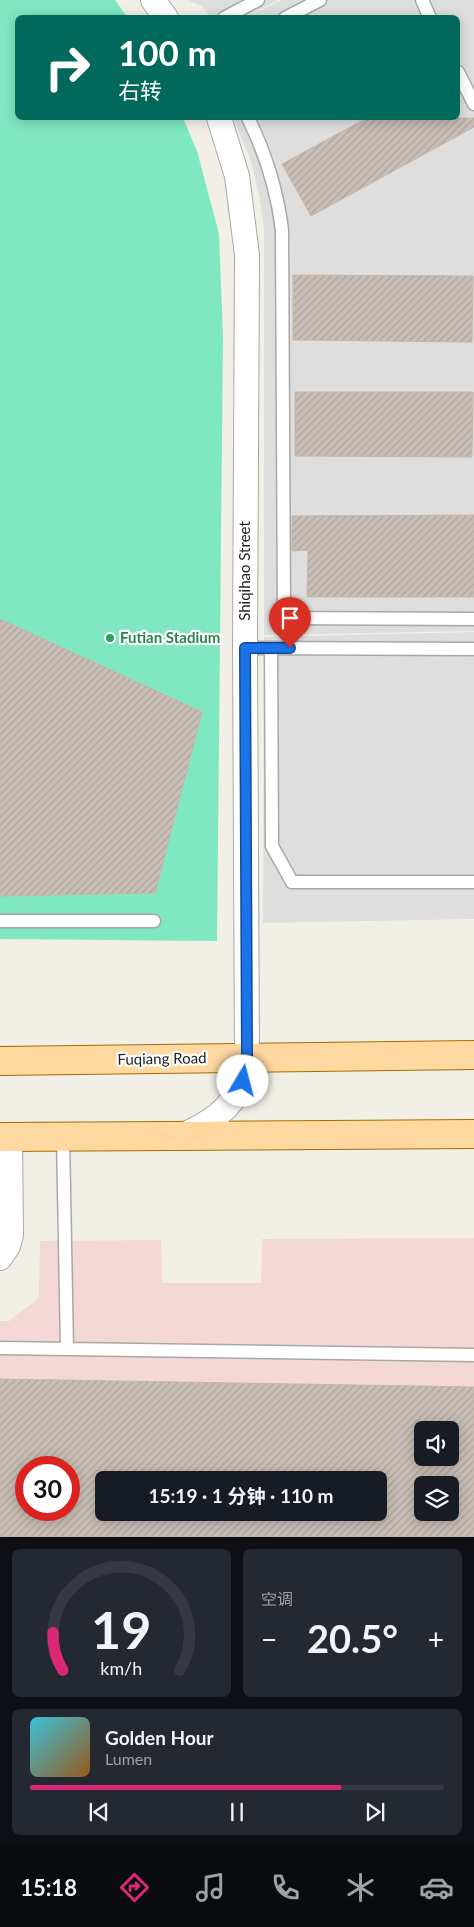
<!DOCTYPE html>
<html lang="zh">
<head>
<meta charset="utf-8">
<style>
  body { margin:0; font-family:Lato,"Noto Sans SC",sans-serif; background:#242831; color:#f1f3f6; height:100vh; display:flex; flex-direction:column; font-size:19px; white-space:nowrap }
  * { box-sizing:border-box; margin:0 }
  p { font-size:16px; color:#9ea1a6 }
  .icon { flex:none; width:28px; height:28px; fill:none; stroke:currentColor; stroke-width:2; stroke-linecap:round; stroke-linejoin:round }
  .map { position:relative; height:1537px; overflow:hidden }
  .drawer { display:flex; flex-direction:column; gap:12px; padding:12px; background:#0d0f14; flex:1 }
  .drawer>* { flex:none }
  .banner { position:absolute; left:15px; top:15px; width:445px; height:105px; border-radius:8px; box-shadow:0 2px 12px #0003; background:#00695c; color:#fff; overflow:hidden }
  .buttons { position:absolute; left:414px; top:1421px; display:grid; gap:10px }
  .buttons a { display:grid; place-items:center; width:45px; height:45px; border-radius:8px; background:#171b24; box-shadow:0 2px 12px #0003; font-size:25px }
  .speed { position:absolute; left:15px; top:1456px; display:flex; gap:10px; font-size:25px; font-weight:700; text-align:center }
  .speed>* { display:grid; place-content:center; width:65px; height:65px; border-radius:50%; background:#171b24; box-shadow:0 2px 12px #0003; line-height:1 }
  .speed .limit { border:8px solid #d22; background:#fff; color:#111 }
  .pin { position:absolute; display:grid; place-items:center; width:42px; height:42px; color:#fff; margin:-51px -21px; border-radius:50% 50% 50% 0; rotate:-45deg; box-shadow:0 0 5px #0007 }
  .pin .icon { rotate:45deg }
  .me { position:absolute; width:55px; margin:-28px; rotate:8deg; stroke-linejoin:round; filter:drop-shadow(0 0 4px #0008) }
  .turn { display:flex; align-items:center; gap:18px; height:105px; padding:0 20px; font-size:22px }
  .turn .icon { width:65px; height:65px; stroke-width:2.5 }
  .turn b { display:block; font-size:35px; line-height:42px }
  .big { font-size:38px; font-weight:700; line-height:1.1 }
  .drawer .card { flex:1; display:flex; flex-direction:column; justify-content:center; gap:8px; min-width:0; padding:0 18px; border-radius:8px; background:#242831 }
  .drawer .dial { align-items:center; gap:0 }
  .dial svg { height:130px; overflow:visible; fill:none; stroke:#363941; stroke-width:7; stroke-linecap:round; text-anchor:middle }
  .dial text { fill:#f1f3f6; stroke:none }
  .song { display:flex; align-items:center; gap:15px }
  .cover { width:60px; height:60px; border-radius:8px; background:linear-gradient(135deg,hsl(190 70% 55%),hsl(30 70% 35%)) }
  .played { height:5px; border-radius:2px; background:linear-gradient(90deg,#db2777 75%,#363941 75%) }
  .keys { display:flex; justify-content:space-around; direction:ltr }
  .heat { display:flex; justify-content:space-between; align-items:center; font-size:28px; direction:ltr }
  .drawer .tiles { flex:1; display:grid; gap:12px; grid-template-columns:1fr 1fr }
  .card:last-child { grid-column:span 2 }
  .trip { position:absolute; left:95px; top:1471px; width:292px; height:50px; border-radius:8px; background:#171b24; box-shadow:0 2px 12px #0003; font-weight:700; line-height:50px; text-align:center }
  .tab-bar { display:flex; height:80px; justify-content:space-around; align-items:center; background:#090b0e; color:#9ea1a6 }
  .tab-bar .icon { width:35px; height:35px }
  .tab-bar .on { color:#db2777 }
  .tab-bar b { font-size:22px; color:#f1f3f6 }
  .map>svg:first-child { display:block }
</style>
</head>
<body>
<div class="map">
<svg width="474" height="1537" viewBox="0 0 474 1537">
  <defs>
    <pattern id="building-hatch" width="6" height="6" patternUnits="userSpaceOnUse" patternTransform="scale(1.25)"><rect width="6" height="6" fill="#c8beb6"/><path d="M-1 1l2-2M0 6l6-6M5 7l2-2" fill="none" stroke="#aca39c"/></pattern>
  </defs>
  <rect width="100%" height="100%" fill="#f2efe7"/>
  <path fill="#dfdede" d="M188,0H278L245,18L210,17L203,7Z
    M281,0H474V631L264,635V229L259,194L250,158L233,118H458V18L248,17Z
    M474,632V919L263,923L264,637Z"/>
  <path fill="#f4d8d6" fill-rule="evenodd" d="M474,1238V1537H0V1321H9L39,1298L40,1241L161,1240L162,1283H261L262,1239ZM422,1430H450V1458H422ZM26,1468H69V1510H26ZM104,1480H379V1512H104ZM422,1485H450V1512H422Z"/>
  <path fill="#7fe7c2" d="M0,0H115L127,17L18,18V118H183L197,151L219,234L223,337L217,941L0,939Z"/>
  <path fill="url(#building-hatch)" stroke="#c6b6a8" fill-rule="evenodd" d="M367,118H474V127L311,216L282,164Z
    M293,275L473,276L472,342L293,340Z
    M295,392H473L472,457L295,456Z
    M474,515V597H307L308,550L292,551V516Z
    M0,619L202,712L155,893L0,896Z
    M0,1379L474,1387V1537H0ZM422,1430H450V1458H422ZM26,1468H69V1510H26ZM104,1480H379V1512H104ZM422,1485H450V1512H422Z"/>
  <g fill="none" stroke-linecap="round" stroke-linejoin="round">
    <defs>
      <path id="lane" d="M422,0L430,18
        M224,18L258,0
        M285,18L320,0
        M458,72L474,104
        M248,118C266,154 277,190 282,230L284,618L474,619
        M245,648L474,649
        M271,648L272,846L292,882H474
        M0,921H154
        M63,1136L67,1349
        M0,1348L474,1355"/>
      <path id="street" d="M153,0L166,18
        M183,1135C208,1124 232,1109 243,1082C245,1075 246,1066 247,1059L245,648L247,255L237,176L219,118
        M0,1258L8,1246L11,1235L10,1136"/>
      <path id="primary" d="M0,1061L474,1055
        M0,1137L474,1134"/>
    </defs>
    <use href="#lane" stroke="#a8a8a8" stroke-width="15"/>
    <use href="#street" stroke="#a8a8a8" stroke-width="26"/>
    <use href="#primary" stroke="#9f6e00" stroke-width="30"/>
    <use href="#lane" stroke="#fff" stroke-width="12"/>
    <use href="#street" stroke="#fff" stroke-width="24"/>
    <use href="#primary" stroke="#ffd8a0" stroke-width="28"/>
  </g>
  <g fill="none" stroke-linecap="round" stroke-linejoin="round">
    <defs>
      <path id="route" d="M243,1081L247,1058L245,648H290"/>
    </defs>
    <use href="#route" stroke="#114b97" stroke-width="12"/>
    <use href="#route" stroke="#1a73e8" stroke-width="9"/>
  </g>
  <circle fill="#2e9e5b" stroke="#fff" stroke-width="2" cx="110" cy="638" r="5"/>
  <g text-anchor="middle" stroke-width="4.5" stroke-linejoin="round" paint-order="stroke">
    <g font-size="15" fill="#212121" stroke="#fff">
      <text transform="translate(245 571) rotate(-90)" y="5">Shiqihao Street</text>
      <text transform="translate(162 1059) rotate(-1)" y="5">Fuqiang Road</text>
    </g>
    <g font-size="15" font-weight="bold" fill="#27864d" stroke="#fff" text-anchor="start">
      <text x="120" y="643">Futian Stadium</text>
    </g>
  </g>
</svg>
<div class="buttons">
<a><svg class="icon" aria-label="sound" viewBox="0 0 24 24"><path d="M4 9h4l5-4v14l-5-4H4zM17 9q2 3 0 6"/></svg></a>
<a><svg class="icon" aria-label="layers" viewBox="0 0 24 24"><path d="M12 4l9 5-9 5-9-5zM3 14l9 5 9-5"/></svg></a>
</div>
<div class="speed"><div class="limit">30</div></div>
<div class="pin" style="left:290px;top:648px;background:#d93025"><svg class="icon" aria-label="arrive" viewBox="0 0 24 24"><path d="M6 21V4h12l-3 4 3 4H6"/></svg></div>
<svg class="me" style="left:243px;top:1081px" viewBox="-20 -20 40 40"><circle r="19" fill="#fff"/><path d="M0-13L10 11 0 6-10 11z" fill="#1a73e8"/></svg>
<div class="trip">15:19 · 1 分钟 · 110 m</div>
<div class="banner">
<div class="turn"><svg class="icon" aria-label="right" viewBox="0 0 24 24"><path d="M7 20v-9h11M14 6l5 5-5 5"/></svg><div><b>100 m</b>右转</div></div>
</div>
</div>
<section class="drawer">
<div class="tiles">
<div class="card dial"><svg viewBox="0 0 100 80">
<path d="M14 69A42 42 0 1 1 86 69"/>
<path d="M14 69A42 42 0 0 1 8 46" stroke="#db2777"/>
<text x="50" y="56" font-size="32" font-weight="700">19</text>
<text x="50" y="72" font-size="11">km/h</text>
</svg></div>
<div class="card"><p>空调</p>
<div class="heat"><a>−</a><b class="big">20.5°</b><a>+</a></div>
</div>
<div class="card">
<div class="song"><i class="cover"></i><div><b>Golden Hour</b><p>Lumen</p></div></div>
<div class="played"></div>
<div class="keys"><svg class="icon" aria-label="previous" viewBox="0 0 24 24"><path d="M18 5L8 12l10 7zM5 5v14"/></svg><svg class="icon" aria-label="pause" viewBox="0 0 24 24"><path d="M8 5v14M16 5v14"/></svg><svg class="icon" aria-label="next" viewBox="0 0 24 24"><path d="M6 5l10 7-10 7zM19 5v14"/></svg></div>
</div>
</div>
</section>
<nav class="tab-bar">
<b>15:18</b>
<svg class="icon on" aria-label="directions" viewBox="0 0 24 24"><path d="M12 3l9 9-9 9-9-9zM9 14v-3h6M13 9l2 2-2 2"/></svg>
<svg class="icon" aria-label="music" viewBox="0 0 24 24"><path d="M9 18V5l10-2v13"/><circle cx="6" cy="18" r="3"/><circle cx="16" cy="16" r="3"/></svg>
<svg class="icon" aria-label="phone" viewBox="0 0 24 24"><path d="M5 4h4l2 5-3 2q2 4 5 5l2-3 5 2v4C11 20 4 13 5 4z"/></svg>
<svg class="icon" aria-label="climate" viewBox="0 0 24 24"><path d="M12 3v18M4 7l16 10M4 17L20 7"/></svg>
<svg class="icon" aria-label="car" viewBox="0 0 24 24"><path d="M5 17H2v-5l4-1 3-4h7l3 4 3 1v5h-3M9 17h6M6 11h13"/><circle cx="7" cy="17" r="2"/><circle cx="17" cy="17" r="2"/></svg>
</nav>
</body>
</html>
